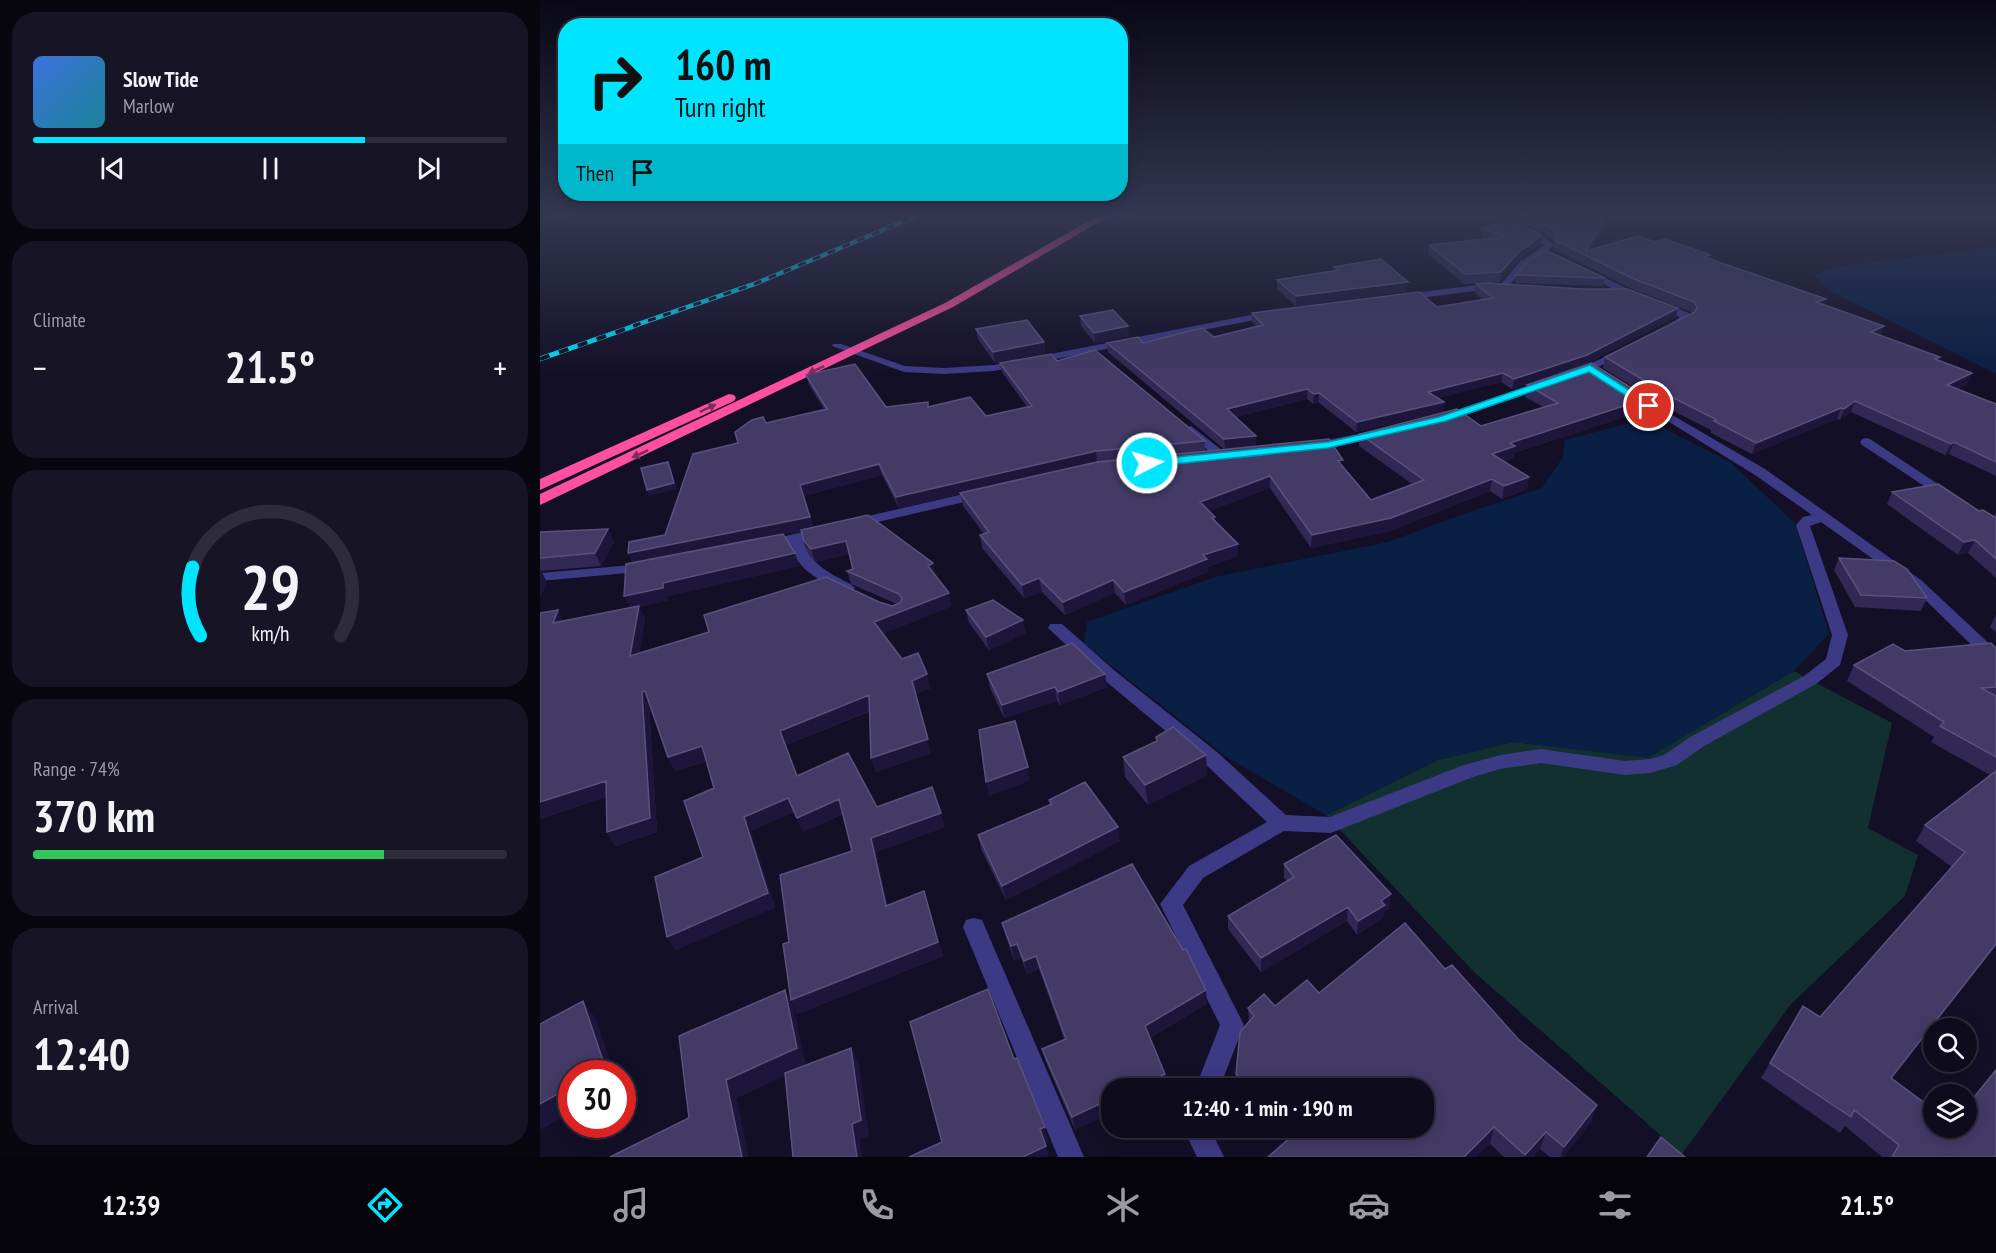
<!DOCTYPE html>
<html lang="en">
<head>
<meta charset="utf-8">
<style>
  body { margin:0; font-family:"PT Sans Narrow",sans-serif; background:#171425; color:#f1f3f6; height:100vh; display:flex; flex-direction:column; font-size:22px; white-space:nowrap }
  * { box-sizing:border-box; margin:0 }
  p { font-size:20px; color:#9b9ba3 }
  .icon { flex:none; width:33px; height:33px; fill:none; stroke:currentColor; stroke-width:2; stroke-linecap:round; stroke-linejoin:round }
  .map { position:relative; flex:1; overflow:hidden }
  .details { display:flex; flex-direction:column; gap:12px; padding:12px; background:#08060f; width:540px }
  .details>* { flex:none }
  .guide { position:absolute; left:18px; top:18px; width:570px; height:183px; border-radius:24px; box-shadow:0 3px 15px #0003,0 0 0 2px #2e2b3b; background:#00e5ff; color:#111; overflow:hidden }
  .controls { position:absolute; left:1383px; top:1018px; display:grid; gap:12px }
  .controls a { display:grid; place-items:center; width:54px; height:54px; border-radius:50%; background:#0e0b1c; box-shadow:0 3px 15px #0003,0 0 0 2px #2e2b3b; font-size:30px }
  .speed { position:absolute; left:18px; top:1060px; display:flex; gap:12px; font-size:30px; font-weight:700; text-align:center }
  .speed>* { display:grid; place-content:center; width:78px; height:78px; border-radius:50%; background:#0e0b1c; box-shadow:0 3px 15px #0003,0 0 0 2px #2e2b3b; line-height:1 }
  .speed .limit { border:9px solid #d22; background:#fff; color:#111 }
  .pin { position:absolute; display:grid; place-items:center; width:51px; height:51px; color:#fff; margin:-26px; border:3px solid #fff; border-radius:50%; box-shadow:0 2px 6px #0007 }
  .me { position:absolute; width:66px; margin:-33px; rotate:85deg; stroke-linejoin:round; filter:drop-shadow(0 0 4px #0008) }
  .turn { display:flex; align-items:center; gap:21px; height:126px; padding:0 18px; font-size:27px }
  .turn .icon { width:78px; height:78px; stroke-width:2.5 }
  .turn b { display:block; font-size:42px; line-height:51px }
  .then { display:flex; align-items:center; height:57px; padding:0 18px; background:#0003; gap:12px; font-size:22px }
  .big { font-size:45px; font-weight:800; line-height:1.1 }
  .details .card { flex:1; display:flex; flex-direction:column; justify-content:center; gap:9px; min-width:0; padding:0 21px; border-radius:24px; background:#171425 }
  .details .dial { align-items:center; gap:0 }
  .dial svg { height:156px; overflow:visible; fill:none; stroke:#2e2b3b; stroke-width:7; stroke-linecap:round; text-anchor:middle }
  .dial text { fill:#f1f3f6; stroke:none }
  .song { display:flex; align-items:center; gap:18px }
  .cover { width:72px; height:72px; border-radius:9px; background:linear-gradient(135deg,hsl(220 70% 55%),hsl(190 70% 35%)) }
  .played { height:6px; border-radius:3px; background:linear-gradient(90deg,#00e5ff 70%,#2e2b3b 70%) }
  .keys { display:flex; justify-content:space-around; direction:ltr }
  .heat { display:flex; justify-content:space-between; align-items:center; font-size:33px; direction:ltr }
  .charge { height:9px; border-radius:4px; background:linear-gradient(90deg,#34c759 74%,#2e2b3b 0) }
  .trip { position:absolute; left:561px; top:1078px; width:333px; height:60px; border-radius:24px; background:#0e0b1c; box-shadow:0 3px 15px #0003,0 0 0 2px #2e2b3b; font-weight:800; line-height:60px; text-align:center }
  .dock { display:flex; height:96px; justify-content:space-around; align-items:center; background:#06040b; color:#9b9ba3 }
  .dock .icon { width:42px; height:42px }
  .dock .active { color:#00e5ff }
  .dock b { font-size:27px; color:#f1f3f6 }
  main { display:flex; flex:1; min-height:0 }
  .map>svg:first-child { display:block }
</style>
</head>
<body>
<main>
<section class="details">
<div class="card">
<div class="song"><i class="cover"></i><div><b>Slow Tide</b><p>Marlow</p></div></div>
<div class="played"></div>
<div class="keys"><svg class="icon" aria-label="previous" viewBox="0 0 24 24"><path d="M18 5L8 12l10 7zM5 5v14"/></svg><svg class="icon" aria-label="pause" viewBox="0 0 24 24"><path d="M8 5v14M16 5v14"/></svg><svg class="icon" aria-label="next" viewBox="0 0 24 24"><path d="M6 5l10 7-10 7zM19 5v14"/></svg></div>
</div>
<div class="card"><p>Climate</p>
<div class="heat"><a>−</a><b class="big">21.5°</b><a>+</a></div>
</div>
<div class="card dial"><svg viewBox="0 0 100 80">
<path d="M14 69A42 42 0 1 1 86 69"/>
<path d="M14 69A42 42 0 0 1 10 34" stroke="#00e5ff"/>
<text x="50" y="56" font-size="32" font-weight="700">29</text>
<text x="50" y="72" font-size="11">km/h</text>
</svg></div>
<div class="card"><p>Range · 74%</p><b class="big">370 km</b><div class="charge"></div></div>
<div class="card"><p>Arrival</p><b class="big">12:40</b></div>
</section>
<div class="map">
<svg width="1456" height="1157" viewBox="0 0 1456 1157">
  <rect width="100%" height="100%" fill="#130f26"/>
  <path fill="#12302f" d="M1254,671L1352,723L1328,828L1378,855L1365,896L1251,1004L1142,1154L935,973L786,815L898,760L973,742L1108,757Z"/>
  <path fill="#0a1f44" d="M1456,247V374L1289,290L1273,275L1295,267Z
    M1106,419L1190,462L1255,523L1289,634L1254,671L1108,758L973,742L898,760L786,815L688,758L544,644L547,622L675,577L848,542L929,512L1002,488L1023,457L1025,440Z"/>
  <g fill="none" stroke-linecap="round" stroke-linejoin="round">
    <path fill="#3d3a85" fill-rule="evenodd" d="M982,228H988L1014,244L1004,255L986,266L967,288H961V284L980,262L1005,245L982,232Z
      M1047,269L1090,290L1092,292L1084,294L1044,274L1042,272Z
      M954,283L959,286L957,288L865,300L860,297L865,294Z
      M1116,303H1122L1149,313L1150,320L1137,329H1129V325L1140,317L1116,307Z
      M731,311L735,312V316L454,371L404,374L364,372L292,346L293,344H301L365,366L404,368L454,365Z
      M1082,349L1086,350V354L1040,375H1032L1030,373Z
      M1004,381L1008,382V386L906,422H898L896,419L898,416Z
      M1091,391L1225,469L1381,580L1456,650V664L1450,663L1371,586L1281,522L1270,526L1308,635L1300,665L1276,684L1164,746L1137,765L1110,773L1085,775L1001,763L960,769L933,777L791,833L744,831L663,878L643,905L704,1025L679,1089H655L680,1025L620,904L649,866L727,822L663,762L563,679L508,628L510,624H522L575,671L677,752L746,815L790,817L921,766L960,755L1001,749L1085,761L1110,759L1124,755L1152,736L1264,676L1286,659L1292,635L1256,525L1263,517L1272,515L1215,475L1087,396V392Z
      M651,426L687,454L689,457L687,460H679L647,433V427Z
      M838,430L842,431V437L773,451L767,447L773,443Z
      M1326,438L1330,439L1416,496L1409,500L1404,499L1322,445L1320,442L1322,439Z
      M441,490L448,494L446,497L316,527L309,523L311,520Z
      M281,528L288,532L286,535L263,540C271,566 290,573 312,585L315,588L312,591C303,594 297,589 289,585C270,575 256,565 249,543L228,548L221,544L223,541Z
      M104,564L109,565L111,568L109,571L0,581V573Z
      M434,918L442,920L445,927L544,1157H518L423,927L426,920Z
      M643,1128H670L684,1157H657Z"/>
    <path fill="#ff4fa3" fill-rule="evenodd" d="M561,214H573L413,307L0,505V494L405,303Z
      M189,394L194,395L196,398L194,401L0,490V479Z"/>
    <defs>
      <path id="rail-far1" d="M93,326L217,283L381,214"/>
      <path id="rail" d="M0,359L97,325"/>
    </defs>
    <use href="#rail-far1" stroke="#00e5ff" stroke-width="4.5"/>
    <use href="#rail" stroke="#00e5ff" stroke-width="5"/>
    <use href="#rail-far1" stroke="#130f26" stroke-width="3" stroke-dasharray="8" stroke-linecap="butt"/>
    <use href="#rail" stroke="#130f26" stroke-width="4" stroke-dasharray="10" stroke-linecap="butt"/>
  </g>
  <path fill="#312854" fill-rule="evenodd" d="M961,214H1067L1066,223L1050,250L1115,242L1169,259L1286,299L1284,305L1341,335L1399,361L1432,373L1427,384L1417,389L1456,404V476L1409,454L1405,455L1311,412L1300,420L1297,419L1212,454L1171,433V430L1129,409L1063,368L1065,357L1152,313L1151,312L1090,288L1013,249L1014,240L998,230L977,223L1002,235L1001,244L979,260L960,282L924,284L888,254L889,245L945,239L941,237L942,228L971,221L960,218Z
    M794,267L867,291L756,306L737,289V280L794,271Z
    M976,275L1065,278L1063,286L975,283Z
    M936,284L1136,317L1045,364L972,389L961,382L898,398L904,402L903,412L816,432L778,402L773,404L767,399L696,417L716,436V446L803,466L831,500L872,484L819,446L820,434L941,426L1003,407L985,397L987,385L1108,398L1106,410L974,453L973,458L964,461L989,477L987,489L962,499L950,491L850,531L771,548L730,488L669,511L675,517V521L698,556L668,567V572L586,605L575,593L525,615L502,592L484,598L442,548L440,535L444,534L423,506L420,494L359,508L342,475L264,496L273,527L396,576L412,606L342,634L362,659L391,688L375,694L391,753L336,772L331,758L330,711L246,745L257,776L337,807L405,827L336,852L347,905L384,891L403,956L257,1014L249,942L312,851L303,814L263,832L254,812L210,831L235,907L135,950L163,857L174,788L167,761L135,771L128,757L110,705H109L117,832L75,846L67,832L66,797L0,819V613L23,621L89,608L93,563L125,535L198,443L226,423L284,409L269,385L266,375L346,407L388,402L389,407L446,416L487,407L462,372L460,363L517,361L665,441V451L685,450L568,352L567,343H603L674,337L716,326L712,322V313L897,307L943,300L935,293ZM262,531L268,554L275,562L309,554L313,569L307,571L311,584L357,604L352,606L339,602L99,653L105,619L99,607L128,600V596L259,566L243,534Z
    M540,316L589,336L555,343L541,326Z
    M436,329L504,342L505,353L455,363L438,339Z
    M1352,492L1439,511L1454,516L1456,512V578L1428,553L1418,555L1347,504Z
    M68,529L74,542L61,566L1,571L7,583L0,596V532Z
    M1299,558L1387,598L1381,611L1315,607L1294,570Z
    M426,610L486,633L449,650L429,623Z
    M1456,615V632L1450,627Z
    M1456,648V945L1351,1078L1456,1157H1342L1305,1126L1300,1133L1221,1078L1230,1063L1280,1017L1412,867L1376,841L1385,825L1450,775L1391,742L1394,737L1307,681L1314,665L1365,651Z
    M447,674L567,687L520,705L517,701L464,718L450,688Z
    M616,737L667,775L608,805L585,777L583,757L616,741Z
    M509,800L580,841L466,900L441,849L438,835L510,805Z
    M744,864L850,908L844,912L843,918L817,935L807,921L721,972L688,929V916L747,881L744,878Z
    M462,923L667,1004L609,1038L625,1074L626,1087L621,1089H572L535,1130L506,1062L502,1049L524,1039L499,969L487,974L481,958L474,960L466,937Z
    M905,969L978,1039L1057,1105L1051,1122L1023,1157H1010L1000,1149L993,1157H964L950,1144L884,1089H696V1074L709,1022L708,1008L735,1006L779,993Z"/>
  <path fill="#1d163a" d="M1067,214L1066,223L1047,256L1046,251Z
    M1002,235L1001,244L979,260L960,282L961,272L980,251Z
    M868,282L867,291L756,306V296Z
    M1286,299L1283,309L1276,302Z
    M1138,308L1136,317L1045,364L972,389L974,379Z
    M588,326L589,336L555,343L554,333Z
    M1344,326L1341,337L1331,332Z
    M504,342L505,353L455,363L453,352Z
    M963,373L961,382L887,401L888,392Z
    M1432,373L1427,384L1402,396L1407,385Z
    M767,389V399L688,419L687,409Z
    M779,393L778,402L773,404L774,394Z
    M1108,398L1106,410L974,453L973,458L951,466L952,454L970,443Z
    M1315,401L1311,412L1300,420L1304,409Z
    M904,402L903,412L816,432L817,422Z
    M1301,408L1297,419L1212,454L1216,443Z
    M716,436V446L685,450L684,439Z
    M1414,442L1409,454L1405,455L1411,444Z
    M556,451L557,462L359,508L356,497Z
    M128,462L137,489L109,496L107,490Z
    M339,464L342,475L264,496L273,528L93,564L88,553L260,485Z
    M730,476V488L661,514L660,502Z
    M989,477L987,489L962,499L964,486Z
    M952,479L950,491L850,531L771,548L772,535Z
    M68,529L74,542L61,566L55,553Z
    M1435,540L1428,553L1418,555L1424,542Z
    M306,541L309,554L275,562L271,549Z
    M698,544V556L668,567V572L586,605L584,592L663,555Z
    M255,553L259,566L128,596V600L99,607L105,619L97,669L90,656V609L84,596L123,583Z
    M393,563L396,576L388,566Z
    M1,570L7,583L0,596V571Z
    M499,578L502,592L484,598L482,585Z
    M573,580L575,593L525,615L523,602Z
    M409,593L412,606L338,636L334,622Z
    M18,610L25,623H13Z
    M483,620L486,633L449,650L446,637Z
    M387,674L391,688L375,694L391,753L336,772L331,758L372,681Z
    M565,674L567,687L520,705L518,692Z
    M515,687L517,701L464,718L462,705Z
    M105,691L112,705H109L117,832L75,846L67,832L102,692Z
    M329,695L333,709L246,745L240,731Z
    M162,746L169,760L135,771L128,757Z
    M666,755L667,775L608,805L605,785Z
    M488,767L490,781L449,796L446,782Z
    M66,781L73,795L0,819V802Z
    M248,798L254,812L210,831L235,907L135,950L127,937L204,817Z
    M299,799L304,813L263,832L257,818Z
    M401,813L405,827L336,852L351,920L346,906L331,838Z
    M578,827L580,841L466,900L462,886Z
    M384,891L403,956L257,1014L251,1000Z
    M851,894L850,908L844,912L843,918L817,935L818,921L841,901Z
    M808,907L807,921L721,972V958Z
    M477,944L481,958L474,960L471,946Z
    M1456,944V945L1340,1093L1351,1078Z
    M496,956L499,969L487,974L484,961Z
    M245,990L254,1008L266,1066L197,1098L209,1157H202L186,1080Z
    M666,990L667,1004L606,1039L605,1026Z
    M43,1001L56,1019L75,1074H53Z
    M311,1048L319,1063L329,1136L320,1139L322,1157H317L312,1124Z
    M625,1074L626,1087L621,1089H592Z
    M32,1086V1112L0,1130V1104Z
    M572,1098V1113L535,1130L532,1117Z
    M1057,1105L1051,1122L1023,1157H1020L1024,1147Z
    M505,1127L509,1142L504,1145L500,1129Z
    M954,1127L950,1144L936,1157H924Z
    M1006,1132L1000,1149L993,1157H984L985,1155Z
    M506,1146L509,1157H483Z"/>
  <path fill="#433a66" stroke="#5a527e" stroke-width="1.5" d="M978,214H1067L1046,251L1098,236L1115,242L1125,239L1170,255L1164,257L1286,299L1276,302L1344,326L1331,332L1400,357L1395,359L1432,373L1407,385L1456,404V462L1414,442L1411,444L1315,401L1304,409L1301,408L1216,443L1174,421L1177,420L1132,397L1065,357L1155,312L1157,307L1154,302L1092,278L1014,240L1017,236L1016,231L999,221Z
    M972,221L1002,235L980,251L961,272L925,274L889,245L964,237L942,228Z
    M1005,250L1065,278L976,275L989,260Z
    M841,259L868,282L756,296L737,280L799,270L794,267Z
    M947,283L1042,289H1087L1138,308L1047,355L974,379L963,373L888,392L904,402L817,422L779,393L774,394L767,389L687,409L716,436L684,439L567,343L598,337L603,343L662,328L674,337L723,325L712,313L879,292L897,307L953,298L936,284Z
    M573,310L588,326L554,333L540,316Z
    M487,320L504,342L453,352L436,329Z
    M555,350L665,441L556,451L356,497L339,464L260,485L270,517L88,553L89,542L125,535L153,454L198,443L195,432L212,420L223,417L226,423L287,409L266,375L315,364L346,407L388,402V407L430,397L446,416L492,406L460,363L511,354L517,361Z
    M1051,363L1108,398L970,443L975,446L952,454L989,477L964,486L952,479L851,518L772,535L730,476L660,502L675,517L672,518L698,544L663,555L667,559L584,592L573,580L523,602L499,578L482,585L440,535L449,532L420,493L557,462L789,439L803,460L798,461L831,500L884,480L820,434L917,409L941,426L1018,403L987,385Z
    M128,462L134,483L107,490L101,468Z
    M1398,484L1439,511L1443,510L1456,518V559L1435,540L1424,542L1352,492Z
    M328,515L393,563L388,566L409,593L334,622L362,659L378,653L387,674L372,681L388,739L331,758L329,695L240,731L257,776L308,753L337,807L392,787L401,813L331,838L346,906L384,891L398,942L251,1000L243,944L249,942L240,875L312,851L299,799L257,818L248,798L204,817L228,893L127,937L115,877L163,857L144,801L174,788L162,746L128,757L105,691L102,692L110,818L67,832L66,781L0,802V613L18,610L13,623L99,606L90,656L169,632L164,615L286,577L339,602L352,606L360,603L362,598L359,594L307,571L313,569L306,541L271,549L264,541L261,530Z
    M68,529L55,553L0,558V532Z
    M243,534L255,553L123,583V588L84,596L86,564Z
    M1299,558L1354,561L1367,569L1387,598L1321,595Z
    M453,600L483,620L446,637L426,610Z
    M532,643L565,674L518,692L515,687L462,705L447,674Z
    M1451,643L1456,648V687L1441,688L1456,696V757L1400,726L1404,722L1314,665L1353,644L1365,651Z
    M475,721L488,767L446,782L439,730Z
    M633,727L666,755L605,785L583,757L617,741L616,737Z
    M1456,771V944L1351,1078L1394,1110V1128H1426V1107L1456,1070V1157H1352L1359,1145L1314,1110L1311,1117L1230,1063L1263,1006L1280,1017L1425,852L1385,825Z
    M545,782L578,827L462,886L438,835L512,804L509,800Z
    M796,835L851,894L841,901L845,905L818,921L808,907L721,958L688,916L754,877L744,864Z
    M592,864L643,950L646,949L666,990L605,1026L625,1074L592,1089H572V1098L532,1117L502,1049L526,1039L496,956L484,961L477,944L471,946L462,923Z
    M865,923L905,969L912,965L978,1039L1057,1105L1024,1147L1006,1132L985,1155L954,1127L924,1157H728L761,1128H884V1089H707L696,1074L700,1032L714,1016L708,1008L724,994L735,1006L767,980L779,993Z
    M448,989L474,1059L477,1058L505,1127L500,1129L506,1146L483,1157H369L402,1142L370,1022Z
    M245,990L257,1048L186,1080L202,1157H70L149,1118L139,1036Z
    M43,1001L65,1067L53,1074H32V1086L0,1104V1024Z
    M311,1048L321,1120L312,1124L317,1157H253L245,1073Z
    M1121,1137L1145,1157H1107Z"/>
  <defs><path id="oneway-solid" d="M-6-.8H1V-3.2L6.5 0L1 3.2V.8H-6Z" transform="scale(1.5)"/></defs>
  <g fill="#7d2c5e">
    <use href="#oneway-solid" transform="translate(276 370) rotate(154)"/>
    <use href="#oneway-solid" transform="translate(168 408) rotate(-25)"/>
    <use href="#oneway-solid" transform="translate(100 454) rotate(155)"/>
  </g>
  <linearGradient id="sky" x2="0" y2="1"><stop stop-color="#0a0815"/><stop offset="0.57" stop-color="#333752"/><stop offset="1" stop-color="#333752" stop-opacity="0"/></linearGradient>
  <rect width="1456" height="376" fill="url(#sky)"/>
  <path fill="#00e5ff" stroke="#0095a6" stroke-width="1.5" d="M1050,365L1114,406L1109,409L1105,408L1049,372L906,421L788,448L607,467L602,463L607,460L788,442L899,417Z"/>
</svg>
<div class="controls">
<a><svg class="icon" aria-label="search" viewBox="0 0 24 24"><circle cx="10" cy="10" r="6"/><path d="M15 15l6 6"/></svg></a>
<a><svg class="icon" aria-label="layers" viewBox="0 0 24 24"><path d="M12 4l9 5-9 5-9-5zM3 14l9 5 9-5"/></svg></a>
</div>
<div class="speed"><div class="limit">30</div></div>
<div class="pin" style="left:1109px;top:406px;background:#d93025"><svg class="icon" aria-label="arrive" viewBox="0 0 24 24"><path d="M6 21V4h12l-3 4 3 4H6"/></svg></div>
<svg class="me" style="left:607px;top:463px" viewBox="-20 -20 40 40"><circle r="17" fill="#00e5ff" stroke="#fff" stroke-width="3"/><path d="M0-11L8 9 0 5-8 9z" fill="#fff"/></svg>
<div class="trip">12:40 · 1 min · 190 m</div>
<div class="guide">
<div class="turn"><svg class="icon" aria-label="right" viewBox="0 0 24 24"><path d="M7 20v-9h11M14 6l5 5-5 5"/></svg><div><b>160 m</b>Turn right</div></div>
<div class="then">Then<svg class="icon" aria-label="arrive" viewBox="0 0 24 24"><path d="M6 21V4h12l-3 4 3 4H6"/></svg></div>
</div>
</div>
</main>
<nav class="dock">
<b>12:39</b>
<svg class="icon active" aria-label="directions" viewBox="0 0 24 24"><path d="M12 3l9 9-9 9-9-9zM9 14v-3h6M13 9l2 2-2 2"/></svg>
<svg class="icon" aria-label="music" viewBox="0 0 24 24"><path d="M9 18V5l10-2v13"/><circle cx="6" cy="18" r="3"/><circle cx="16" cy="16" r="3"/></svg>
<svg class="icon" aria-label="phone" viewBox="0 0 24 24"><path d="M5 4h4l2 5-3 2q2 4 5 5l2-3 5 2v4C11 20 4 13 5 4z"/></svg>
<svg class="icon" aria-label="climate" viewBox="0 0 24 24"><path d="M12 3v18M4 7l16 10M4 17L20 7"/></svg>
<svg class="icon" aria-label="car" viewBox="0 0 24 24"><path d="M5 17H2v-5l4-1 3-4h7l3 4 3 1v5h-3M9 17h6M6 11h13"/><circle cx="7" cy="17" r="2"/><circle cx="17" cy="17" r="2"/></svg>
<svg class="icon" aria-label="filters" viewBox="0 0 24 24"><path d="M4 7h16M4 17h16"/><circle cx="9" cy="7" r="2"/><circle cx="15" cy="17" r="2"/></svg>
<b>21.5°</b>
</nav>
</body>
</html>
